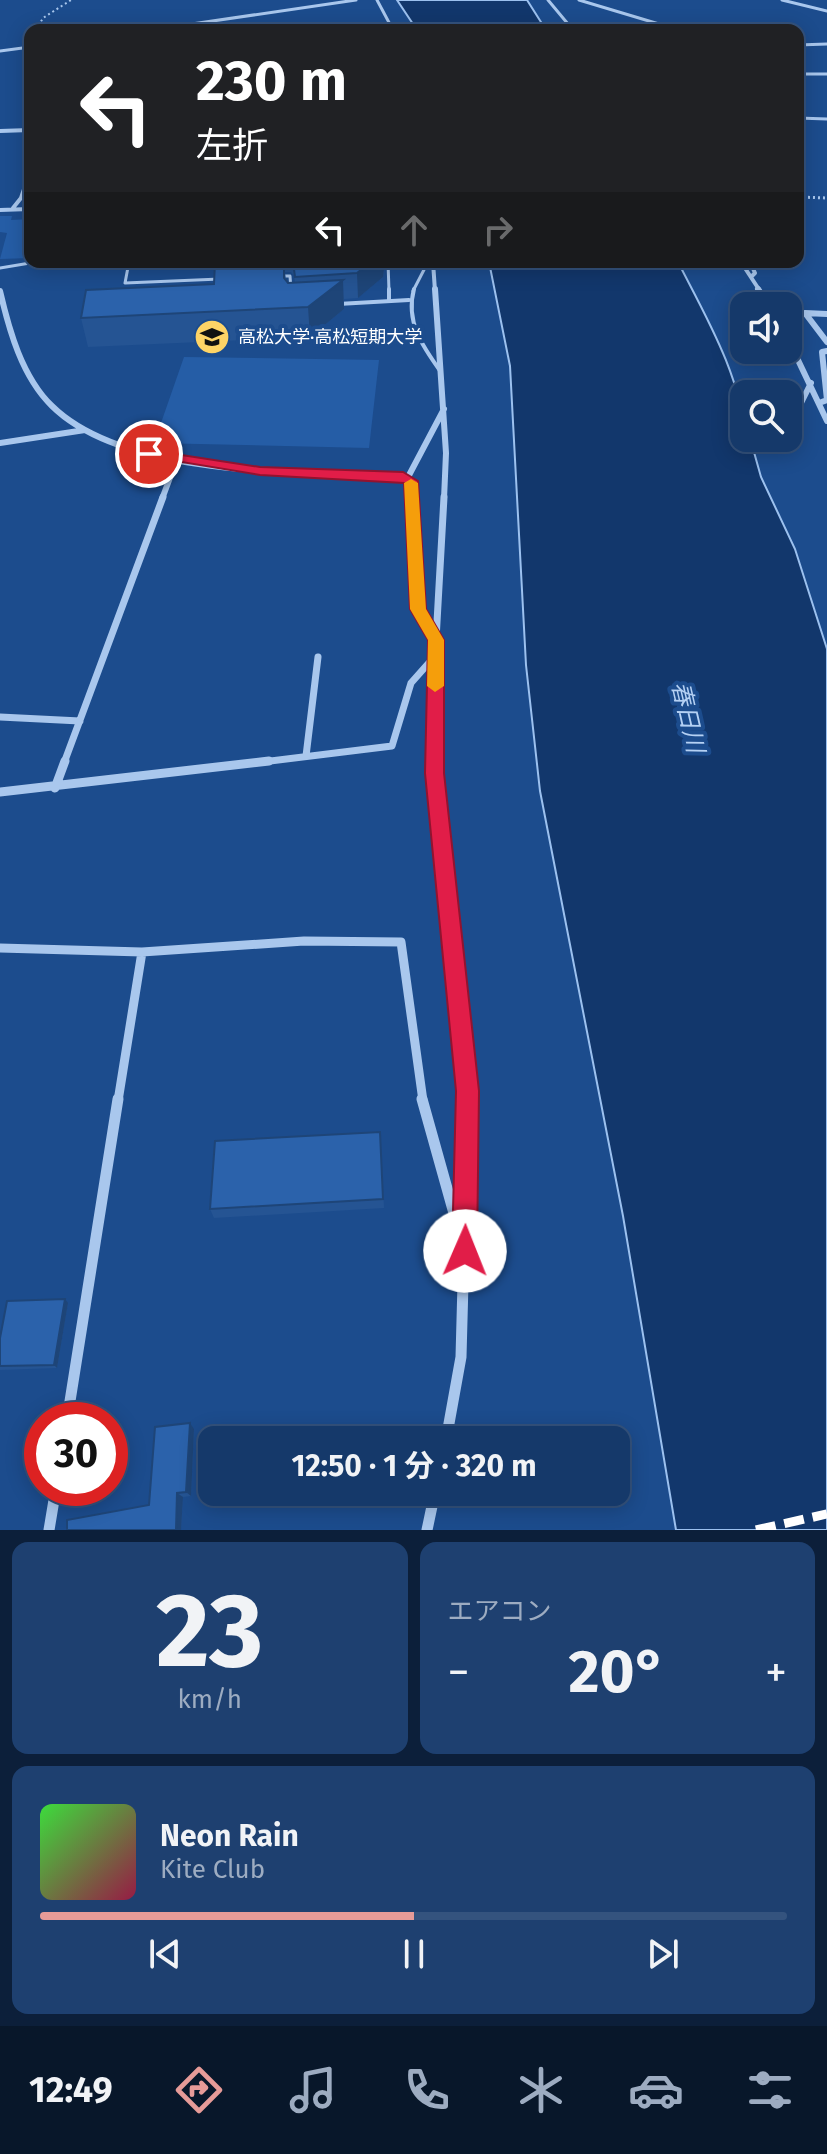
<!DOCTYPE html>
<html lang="ja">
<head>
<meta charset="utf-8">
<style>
  body { margin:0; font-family:"Fira Sans","Noto Sans JP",sans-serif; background:#1e4070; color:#f1f3f6; height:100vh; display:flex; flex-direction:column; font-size:30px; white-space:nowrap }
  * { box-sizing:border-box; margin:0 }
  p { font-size:26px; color:#9dacc1 }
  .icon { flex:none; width:44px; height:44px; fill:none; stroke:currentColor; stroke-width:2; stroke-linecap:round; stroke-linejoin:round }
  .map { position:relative; height:1530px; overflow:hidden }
  .panel { display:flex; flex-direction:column; gap:12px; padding:12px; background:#0c1f3a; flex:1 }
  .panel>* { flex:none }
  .banner { position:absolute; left:24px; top:24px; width:780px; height:244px; border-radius:16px; box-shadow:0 4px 20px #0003,0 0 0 2px #34537e; background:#202124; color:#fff; overflow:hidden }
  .tools { position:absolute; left:730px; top:292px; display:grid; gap:16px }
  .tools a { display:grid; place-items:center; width:72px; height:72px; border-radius:16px; background:#15396a; box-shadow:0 4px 20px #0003,0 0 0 2px #34537e; font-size:40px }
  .speed { position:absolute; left:24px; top:1402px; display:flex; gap:16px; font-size:40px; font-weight:700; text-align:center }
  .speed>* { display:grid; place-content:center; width:104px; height:104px; border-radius:50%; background:#15396a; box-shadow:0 4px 20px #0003,0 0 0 2px #34537e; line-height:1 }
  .speed .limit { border:12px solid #d22; background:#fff; color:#111 }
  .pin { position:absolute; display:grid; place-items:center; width:68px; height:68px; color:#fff; margin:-34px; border:4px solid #fff; border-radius:50%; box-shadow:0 2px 8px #0007 }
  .me { position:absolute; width:88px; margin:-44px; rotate:1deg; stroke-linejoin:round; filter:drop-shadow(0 0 6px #0008) }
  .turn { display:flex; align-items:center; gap:28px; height:168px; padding:0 40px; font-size:36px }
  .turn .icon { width:104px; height:104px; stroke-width:2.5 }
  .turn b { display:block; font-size:56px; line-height:68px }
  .lanes { display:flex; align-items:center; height:76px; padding:0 40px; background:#0003; justify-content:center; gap:40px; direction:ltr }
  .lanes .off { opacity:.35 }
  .big { font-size:60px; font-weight:700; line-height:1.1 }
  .panel .widget { flex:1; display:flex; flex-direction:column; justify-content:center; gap:12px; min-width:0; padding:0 28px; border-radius:16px; background:#1e4070 }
  .panel .dial { align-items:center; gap:0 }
  .dial b { font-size:104px; line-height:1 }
  .song { display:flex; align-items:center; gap:24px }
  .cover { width:96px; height:96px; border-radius:12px; background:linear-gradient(135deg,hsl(120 70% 55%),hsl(340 70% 35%)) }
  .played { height:8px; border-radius:4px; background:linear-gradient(90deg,#e69b98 50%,#34537e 50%) }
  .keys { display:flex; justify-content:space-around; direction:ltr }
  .heat { display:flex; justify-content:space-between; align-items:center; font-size:44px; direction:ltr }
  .panel .tiles { flex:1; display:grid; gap:12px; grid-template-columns:1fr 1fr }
  .widget:last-child { grid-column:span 2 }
  .trip { position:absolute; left:198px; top:1426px; width:432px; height:80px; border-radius:16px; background:#15396a; box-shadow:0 4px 20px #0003,0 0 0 2px #34537e; font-weight:700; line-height:80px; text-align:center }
  .tab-bar { display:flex; height:128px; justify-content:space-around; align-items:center; background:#08172a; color:#9dacc1 }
  .tab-bar .icon { width:56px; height:56px }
  .tab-bar .selected { color:#e69b98 }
  .tab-bar b { font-size:36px; color:#f1f3f6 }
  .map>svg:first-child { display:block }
</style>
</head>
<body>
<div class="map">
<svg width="827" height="1530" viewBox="0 0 827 1530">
  <rect width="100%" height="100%" fill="#1c4c8d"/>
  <path fill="#255da6" d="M0,216H12L11,220L30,219V258L0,259L7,233L0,232Z
    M184,357L379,360L369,448L154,443Z"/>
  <path fill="#12376c" stroke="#9cc1ef" stroke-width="2" d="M397,0H527L546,30H417Z
    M489,262H678C704,313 744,381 744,438H750L761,477L795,549L827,649V1530H676L623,1216L540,791L526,665L510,366Z"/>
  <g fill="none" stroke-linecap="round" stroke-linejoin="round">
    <path stroke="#a9c7ed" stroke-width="2" stroke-dasharray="2 3" stroke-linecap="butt" d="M36,30L43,18L71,0"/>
    <path stroke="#a9c7ed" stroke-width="3" stroke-dasharray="2 3" stroke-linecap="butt" d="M798,197L827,198"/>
    <path stroke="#a9c7ed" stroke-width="3" d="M129,262L125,283L220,279
      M388,262L389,291
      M0,268L36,262
      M279,276H290L291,290
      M413,291L428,262"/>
    <path stroke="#a9c7ed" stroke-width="4" d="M389,289V300
      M414,289C405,322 423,347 441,372
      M338,304L409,300"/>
    <path stroke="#a9c7ed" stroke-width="3" d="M377,0L393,30
      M548,0L573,30
      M579,0L679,30
      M782,0L827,11
      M151,30L356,0
      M798,45L827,44
      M0,51L30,47
      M798,74H827
      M798,118L827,119"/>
    <path stroke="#a9c7ed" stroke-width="4" d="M0,131L30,130
      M13,208L21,198L30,172
      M0,210L30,209
      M433,262L435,291
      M741,262L760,291
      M750,262L755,273L751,277"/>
    <path stroke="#a9c7ed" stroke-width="6" d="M435,289L446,453L444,499
      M758,289L769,306
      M0,291C9,330 22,377 52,406C125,478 306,473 403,476L411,481L412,499
      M827,314L805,313L827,342
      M788,339L827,421
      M819,403L827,400L822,352L827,351
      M798,409L811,383
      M0,443L85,430
      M407,479L444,409
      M162,499L177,459"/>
    <path stroke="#a9c7ed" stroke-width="7" d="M412,497L418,609L435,638
      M0,717L80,721
      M306,756L318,657
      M64,763L163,497
      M254,763L392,746L411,683L435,656
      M434,763L436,640L444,497"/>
    <path stroke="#a9c7ed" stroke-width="9" d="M434,761L468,1101
      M55,788L65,761
      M0,792L269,761
      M0,948L142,952L304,941L401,942L423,1101
      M118,1101L142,952"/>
    <path stroke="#a9c7ed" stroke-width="11" d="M422,1099L462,1242
      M67,1420L118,1099
      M446,1440L461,1357L468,1099
      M49,1530L56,1488
      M427,1530L435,1492"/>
    <path stroke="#fff" stroke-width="9" stroke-dasharray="20 9" stroke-linecap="butt" d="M756,1530L827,1514"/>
  </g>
  <path fill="#255493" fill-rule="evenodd" d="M195,262H385L383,277L358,298L344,299V309L310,337L88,347L81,318L214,284L215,269L197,270ZM285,272H291L294,276L295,282L288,283L286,280Z
    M380,1132L384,1208L214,1218L210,1209Z
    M68,1303L57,1368L0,1370V1338Z
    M194,1429L191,1496L183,1497L181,1530H67L149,1505Z"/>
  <path fill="#1e4578" d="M371,262H385L383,277L358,298L357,273Z
    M343,280L344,309L310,337L308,307Z
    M65,1299L68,1303L57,1368L54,1365Z
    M190,1423L194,1429L191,1496L186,1492Z
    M177,1493L183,1497L181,1530H176Z"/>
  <path fill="#2b62ab" stroke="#1e4578" stroke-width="2" d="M215,262H284V278L288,283L343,280L308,307L81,318L86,290L214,284Z
    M293,262H371L357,273L295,277Z
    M380,1132L383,1199L210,1209L215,1141Z
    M65,1299L54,1365L0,1366V1338L7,1301Z
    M190,1423L186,1492L177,1493L176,1530H67V1520L149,1505L155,1427Z"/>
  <path fill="#e11d48" stroke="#92132f" stroke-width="2" d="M149,450L260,467L403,472L418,481L426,609L444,640V773L479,1091L477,1251L474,1260L465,1263L456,1260L452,1251L456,1091L425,773L428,640L410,609L404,483L260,475L145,456V451Z"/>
  <path fill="#f59e0b" d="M411,479L418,483L426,609L444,640V686L435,692L427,686L428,640L410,609L404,483Z"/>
  <defs>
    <symbol id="university-disc" viewBox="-11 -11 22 22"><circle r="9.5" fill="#fed466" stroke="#1c4c8d"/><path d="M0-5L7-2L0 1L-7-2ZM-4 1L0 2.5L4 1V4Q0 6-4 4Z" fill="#111"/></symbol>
  </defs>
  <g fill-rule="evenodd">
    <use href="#university-disc" x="192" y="317" width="40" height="40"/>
  </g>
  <g text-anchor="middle" stroke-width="8" stroke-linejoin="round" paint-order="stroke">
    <g font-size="18" fill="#fff" stroke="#1c4c8d" text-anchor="start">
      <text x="238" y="343">高松大学·高松短期大学</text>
    </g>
    <g font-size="24" font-style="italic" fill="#b5d1f4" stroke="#1c4c8d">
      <text transform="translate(688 717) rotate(77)" y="8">春日川</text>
    </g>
  </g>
</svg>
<div class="tools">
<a><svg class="icon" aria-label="sound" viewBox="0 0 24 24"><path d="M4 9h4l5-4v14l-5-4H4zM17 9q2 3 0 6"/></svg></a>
<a><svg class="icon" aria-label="search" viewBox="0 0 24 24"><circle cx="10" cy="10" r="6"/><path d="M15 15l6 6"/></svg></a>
</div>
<div class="speed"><div class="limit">30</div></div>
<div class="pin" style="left:149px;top:454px;background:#d93025"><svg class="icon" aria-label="arrive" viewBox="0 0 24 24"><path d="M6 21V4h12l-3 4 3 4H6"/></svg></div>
<svg class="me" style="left:465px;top:1251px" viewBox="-20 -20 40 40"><circle r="19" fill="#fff"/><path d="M0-13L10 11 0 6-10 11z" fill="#e11d48"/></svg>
<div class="trip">12:50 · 1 分 · 320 m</div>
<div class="banner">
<div class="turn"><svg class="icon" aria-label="left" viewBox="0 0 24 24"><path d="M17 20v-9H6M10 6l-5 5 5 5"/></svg><div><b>230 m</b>左折</div></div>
<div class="lanes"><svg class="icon" aria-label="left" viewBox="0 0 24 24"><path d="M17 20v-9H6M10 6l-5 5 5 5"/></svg><svg class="icon off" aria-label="ahead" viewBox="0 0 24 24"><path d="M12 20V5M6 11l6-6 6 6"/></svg><svg class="icon off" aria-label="right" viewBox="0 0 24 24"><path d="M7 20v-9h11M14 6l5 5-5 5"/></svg></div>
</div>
</div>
<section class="panel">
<div class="tiles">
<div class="widget dial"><b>23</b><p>km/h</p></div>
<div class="widget"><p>エアコン</p>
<div class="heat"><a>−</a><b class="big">20°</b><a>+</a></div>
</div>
<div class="widget">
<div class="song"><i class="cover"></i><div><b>Neon Rain</b><p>Kite Club</p></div></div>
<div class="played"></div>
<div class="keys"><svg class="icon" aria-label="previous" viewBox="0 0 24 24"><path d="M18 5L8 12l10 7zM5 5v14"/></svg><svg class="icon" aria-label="pause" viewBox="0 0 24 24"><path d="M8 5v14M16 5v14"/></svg><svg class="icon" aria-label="next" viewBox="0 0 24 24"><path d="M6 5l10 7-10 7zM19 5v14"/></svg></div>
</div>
</div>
</section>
<nav class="tab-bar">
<b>12:49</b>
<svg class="icon selected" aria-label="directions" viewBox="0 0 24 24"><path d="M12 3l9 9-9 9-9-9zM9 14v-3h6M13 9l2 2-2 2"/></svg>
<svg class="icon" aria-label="music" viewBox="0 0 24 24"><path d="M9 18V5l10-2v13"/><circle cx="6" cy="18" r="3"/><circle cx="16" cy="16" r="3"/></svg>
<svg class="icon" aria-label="phone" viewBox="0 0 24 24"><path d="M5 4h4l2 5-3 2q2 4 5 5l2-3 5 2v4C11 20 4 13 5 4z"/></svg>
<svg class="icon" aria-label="climate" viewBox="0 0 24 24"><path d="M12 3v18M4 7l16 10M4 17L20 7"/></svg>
<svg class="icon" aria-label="car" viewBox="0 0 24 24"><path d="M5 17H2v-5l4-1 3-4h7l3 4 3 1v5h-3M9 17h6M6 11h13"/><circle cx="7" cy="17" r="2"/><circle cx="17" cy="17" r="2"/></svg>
<svg class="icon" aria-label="filters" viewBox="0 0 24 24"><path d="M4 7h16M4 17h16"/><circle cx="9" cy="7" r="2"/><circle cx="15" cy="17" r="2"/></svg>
</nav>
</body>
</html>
